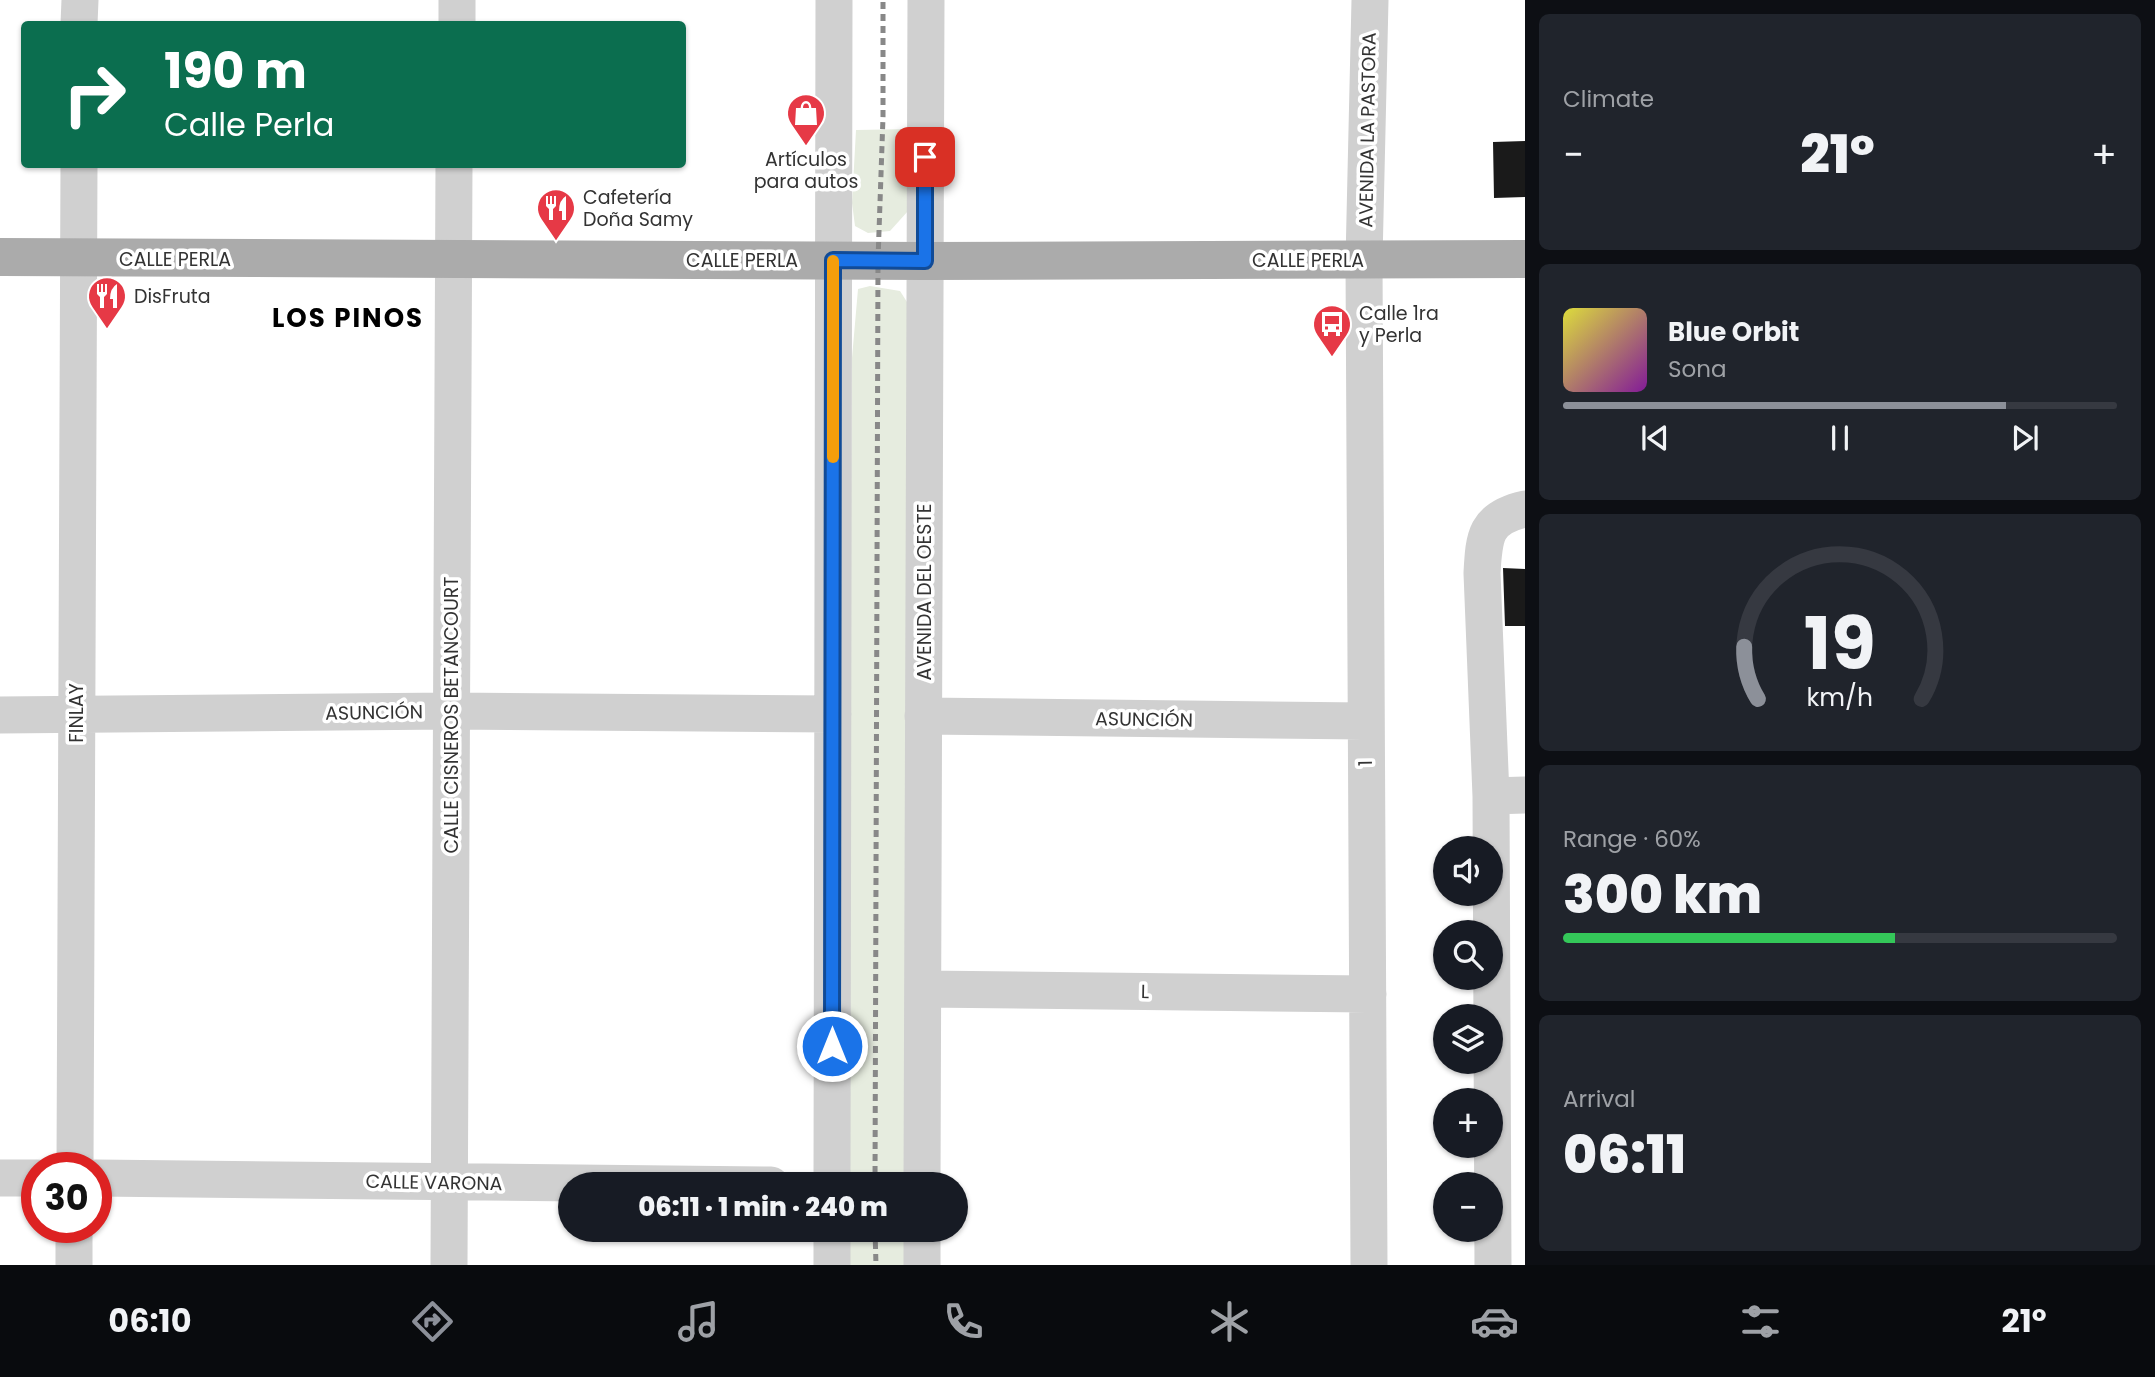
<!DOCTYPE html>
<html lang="en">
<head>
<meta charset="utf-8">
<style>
  body { margin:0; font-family:Poppins,sans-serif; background:#20242c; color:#f1f3f6; height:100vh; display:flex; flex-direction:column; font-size:26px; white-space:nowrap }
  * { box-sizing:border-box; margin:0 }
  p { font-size:23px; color:#9ea1a6 }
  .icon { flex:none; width:38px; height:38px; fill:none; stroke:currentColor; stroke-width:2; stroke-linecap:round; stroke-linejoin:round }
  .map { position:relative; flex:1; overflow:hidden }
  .side { display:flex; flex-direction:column; gap:14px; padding:14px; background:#0d0f14; width:630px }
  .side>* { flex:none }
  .top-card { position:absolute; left:21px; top:21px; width:665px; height:147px; border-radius:7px; box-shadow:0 2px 5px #0004; background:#0b6e4f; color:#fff; overflow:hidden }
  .controls { position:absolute; left:1433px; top:836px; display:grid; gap:14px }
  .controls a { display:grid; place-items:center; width:70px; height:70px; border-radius:50%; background:#171b24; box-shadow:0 2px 5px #0004; font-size:35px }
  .speed { position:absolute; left:21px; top:1152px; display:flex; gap:14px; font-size:35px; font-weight:700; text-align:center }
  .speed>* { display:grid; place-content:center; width:91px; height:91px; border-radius:50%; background:#171b24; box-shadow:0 2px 5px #0004; line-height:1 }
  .speed .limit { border:10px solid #d22; background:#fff; color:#111 }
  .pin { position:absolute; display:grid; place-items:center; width:60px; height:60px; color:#fff; margin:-30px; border-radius:14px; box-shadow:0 4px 10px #0006 }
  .me { position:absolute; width:77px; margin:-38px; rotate:0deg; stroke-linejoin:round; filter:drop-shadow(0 0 5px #0008) }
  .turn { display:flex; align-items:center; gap:24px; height:147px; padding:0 28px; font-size:32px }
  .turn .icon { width:91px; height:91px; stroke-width:2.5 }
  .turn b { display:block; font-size:49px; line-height:60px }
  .big { font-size:52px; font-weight:800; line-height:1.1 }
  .side .card { flex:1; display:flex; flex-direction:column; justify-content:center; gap:10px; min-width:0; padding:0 24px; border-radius:10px; background:#20242c }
  .side .dial { align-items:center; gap:0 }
  .dial svg { height:182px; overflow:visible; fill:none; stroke:#363941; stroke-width:7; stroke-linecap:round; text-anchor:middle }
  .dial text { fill:#f1f3f6; stroke:none }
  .song { display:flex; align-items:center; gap:21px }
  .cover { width:84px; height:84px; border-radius:10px; background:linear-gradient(135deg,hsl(60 70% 55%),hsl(290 70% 35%)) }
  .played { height:7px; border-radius:4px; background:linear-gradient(90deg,#8c9099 80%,#363941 80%) }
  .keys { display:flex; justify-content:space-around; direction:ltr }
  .heat { display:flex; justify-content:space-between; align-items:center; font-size:38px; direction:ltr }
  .charge { height:10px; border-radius:5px; background:linear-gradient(90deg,#34c759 60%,#363941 0) }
  .trip { position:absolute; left:558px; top:1172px; width:410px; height:70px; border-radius:35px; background:#171b24; box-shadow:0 2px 5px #0004; font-weight:800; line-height:70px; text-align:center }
  .tab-bar { display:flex; height:112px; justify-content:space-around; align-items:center; background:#090b0e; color:#9ea1a6 }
  .tab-bar .icon { width:49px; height:49px }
  .tab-bar .active { color:#8c9099 }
  .tab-bar b { font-size:32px; color:#f1f3f6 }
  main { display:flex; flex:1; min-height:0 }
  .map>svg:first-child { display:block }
</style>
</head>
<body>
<main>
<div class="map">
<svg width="1525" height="1265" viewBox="0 0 1525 1265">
  <rect width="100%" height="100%" fill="#fff"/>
  <path fill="#e6ecdf" d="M911,129L908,211L890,231L868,233L855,226L852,203L856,130Z
    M870,286L900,291L907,302L917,1185H846L852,358L858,289Z
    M846,1230H917V1265H846Z"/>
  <path fill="#1a1a1a" d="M1525,141V197L1494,198L1493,142Z
    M1503,568L1525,569V626H1505Z"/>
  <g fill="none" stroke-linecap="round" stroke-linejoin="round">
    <path stroke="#d0d0d0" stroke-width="37" d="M79,24L80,0
      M457,24V0
      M0,715L451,711L833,714
      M923,716L1364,721
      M1491,796L1525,795
      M923,989L1368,994
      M75,1167L79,164
      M0,1178H37
      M96,1178L771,1185
      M832,1185L834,0
      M922,1185L926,0
      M74,1265V1227
      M449,1265L454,164
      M832,1265V1230
      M922,1265V1230
      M1369,1265L1364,260L1370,0
      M1493,1265L1491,796L1482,573C1484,536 1485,518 1525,509"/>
    <path stroke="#ababab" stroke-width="38" d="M0,257L925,261L1525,259"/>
    <path stroke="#888" stroke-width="5" stroke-dasharray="7 5" stroke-linecap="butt" d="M875,1185L878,260L883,117V0
      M875,1230L876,1265"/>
  </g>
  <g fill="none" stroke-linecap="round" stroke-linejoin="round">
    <defs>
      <path id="route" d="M832,1046L833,260L925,261V157"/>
    </defs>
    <use href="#route" stroke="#114b97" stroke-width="18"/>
    <use href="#route" stroke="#1a73e8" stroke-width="12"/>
    <path stroke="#f59e0b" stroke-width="12" d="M833,457V261"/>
  </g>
  <defs>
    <symbol id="shop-pin" viewBox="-11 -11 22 30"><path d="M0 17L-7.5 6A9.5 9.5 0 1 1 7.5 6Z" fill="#e63946" stroke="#fff"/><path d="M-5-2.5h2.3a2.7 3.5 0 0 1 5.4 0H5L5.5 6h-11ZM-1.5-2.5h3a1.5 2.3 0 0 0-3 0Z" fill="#fff"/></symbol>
    <symbol id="restaurant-pin" viewBox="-11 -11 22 30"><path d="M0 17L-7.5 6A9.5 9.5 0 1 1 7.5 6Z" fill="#e63946" stroke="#fff"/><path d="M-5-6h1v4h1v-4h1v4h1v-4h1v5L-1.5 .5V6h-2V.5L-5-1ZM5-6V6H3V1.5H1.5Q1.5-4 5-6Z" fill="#fff"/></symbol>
    <symbol id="bus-pin" viewBox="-11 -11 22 30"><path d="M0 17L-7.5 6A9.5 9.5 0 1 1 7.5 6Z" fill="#e63946" stroke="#fff"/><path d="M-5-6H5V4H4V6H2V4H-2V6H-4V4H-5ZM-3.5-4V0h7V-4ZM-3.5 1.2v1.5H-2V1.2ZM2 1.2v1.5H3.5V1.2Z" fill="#fff"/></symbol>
  </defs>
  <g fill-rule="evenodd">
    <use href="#shop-pin" x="784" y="91" width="44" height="60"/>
    <use href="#restaurant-pin" x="534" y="186" width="44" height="60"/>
    <use href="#restaurant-pin" x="85" y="274" width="44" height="60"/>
    <use href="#bus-pin" x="1310" y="302" width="44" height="60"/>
  </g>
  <g text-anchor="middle" stroke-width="7" stroke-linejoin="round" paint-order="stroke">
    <g font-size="19" fill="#333" stroke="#fff">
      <text transform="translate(1367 130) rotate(-89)" y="7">AVENIDA LA PASTORA</text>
      <text x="175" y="266">CALLE PERLA</text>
      <text x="742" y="267">CALLE PERLA</text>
      <text x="1308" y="267">CALLE PERLA</text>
      <text transform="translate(924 592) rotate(-90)" y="7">AVENIDA DEL OESTE</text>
      <text transform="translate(374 712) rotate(-1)" y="7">ASUNCIÓN</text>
      <text transform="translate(76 713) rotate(-90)" y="7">FINLAY</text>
      <text transform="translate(451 715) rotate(-90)" y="7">CALLE CISNEROS BETANCOURT</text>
      <text transform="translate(1144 719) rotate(1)" y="7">ASUNCIÓN</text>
      <text transform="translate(1365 763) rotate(-91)" y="7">1</text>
      <text transform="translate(1145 991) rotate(1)" y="7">L</text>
      <text transform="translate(434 1182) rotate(1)" y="7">CALLE VARONA</text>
    </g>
    <g font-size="19" fill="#333" stroke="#fff" text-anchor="start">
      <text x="806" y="166" text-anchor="middle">Artículos<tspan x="806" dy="22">para autos</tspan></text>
      <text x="583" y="204">Cafetería<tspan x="583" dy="22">Doña Samy</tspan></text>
      <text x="134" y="303">DisFruta</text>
      <text x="1359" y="320">Calle 1ra<tspan x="1359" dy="22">y Perla</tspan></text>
    </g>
    <g font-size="26" font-weight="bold" letter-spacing="2" fill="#000" stroke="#fff">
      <text x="348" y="327">LOS PINOS</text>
    </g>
  </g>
</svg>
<div class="controls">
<a><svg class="icon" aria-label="sound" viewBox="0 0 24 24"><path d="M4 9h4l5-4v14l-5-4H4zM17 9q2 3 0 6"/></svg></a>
<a><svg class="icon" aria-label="search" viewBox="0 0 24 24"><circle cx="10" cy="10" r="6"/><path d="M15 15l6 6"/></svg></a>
<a><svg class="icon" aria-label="layers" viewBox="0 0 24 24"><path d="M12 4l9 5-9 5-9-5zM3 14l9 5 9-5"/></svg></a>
<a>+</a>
<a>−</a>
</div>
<div class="speed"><div class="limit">30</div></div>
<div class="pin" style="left:925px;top:157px;background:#d93025"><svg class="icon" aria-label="arrive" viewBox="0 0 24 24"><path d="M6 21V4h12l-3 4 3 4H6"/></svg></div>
<svg class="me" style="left:832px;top:1046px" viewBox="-20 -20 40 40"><circle r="17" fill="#1a73e8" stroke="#fff" stroke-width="3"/><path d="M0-11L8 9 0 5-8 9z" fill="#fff"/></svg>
<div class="trip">06:11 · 1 min · 240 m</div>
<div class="top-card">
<div class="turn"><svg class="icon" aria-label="right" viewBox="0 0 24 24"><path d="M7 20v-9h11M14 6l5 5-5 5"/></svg><div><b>190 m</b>Calle Perla</div></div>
</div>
</div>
<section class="side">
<div class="card"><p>Climate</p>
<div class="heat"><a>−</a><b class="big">21°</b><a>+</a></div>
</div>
<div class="card">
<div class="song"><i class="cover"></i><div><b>Blue Orbit</b><p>Sona</p></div></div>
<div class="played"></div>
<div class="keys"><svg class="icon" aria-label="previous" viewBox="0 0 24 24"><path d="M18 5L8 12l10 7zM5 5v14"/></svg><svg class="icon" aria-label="pause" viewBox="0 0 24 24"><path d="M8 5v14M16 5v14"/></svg><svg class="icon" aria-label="next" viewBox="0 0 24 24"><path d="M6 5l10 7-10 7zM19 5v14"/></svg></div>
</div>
<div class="card dial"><svg viewBox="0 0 100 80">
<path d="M14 69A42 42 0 1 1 86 69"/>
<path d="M14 69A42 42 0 0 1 8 46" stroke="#8c9099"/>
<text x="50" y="56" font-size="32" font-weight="700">19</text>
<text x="50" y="72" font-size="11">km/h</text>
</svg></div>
<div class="card"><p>Range · 60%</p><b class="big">300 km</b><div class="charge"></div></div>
<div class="card"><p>Arrival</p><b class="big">06:11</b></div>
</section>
</main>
<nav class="tab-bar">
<b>06:10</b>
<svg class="icon active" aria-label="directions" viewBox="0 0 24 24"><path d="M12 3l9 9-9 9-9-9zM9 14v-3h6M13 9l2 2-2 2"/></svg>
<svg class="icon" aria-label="music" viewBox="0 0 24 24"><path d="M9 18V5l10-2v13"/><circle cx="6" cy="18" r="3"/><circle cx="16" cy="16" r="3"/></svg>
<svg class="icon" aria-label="phone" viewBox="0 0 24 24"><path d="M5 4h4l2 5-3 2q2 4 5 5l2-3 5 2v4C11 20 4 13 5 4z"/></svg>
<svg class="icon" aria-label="climate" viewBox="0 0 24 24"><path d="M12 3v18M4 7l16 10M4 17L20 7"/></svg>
<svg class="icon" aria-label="car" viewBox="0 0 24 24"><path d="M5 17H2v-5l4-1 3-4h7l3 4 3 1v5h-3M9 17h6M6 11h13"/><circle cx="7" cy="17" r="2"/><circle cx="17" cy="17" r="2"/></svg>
<svg class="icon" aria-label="filters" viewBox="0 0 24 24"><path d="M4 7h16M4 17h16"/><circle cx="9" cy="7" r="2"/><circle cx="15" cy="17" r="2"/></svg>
<b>21°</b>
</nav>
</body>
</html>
